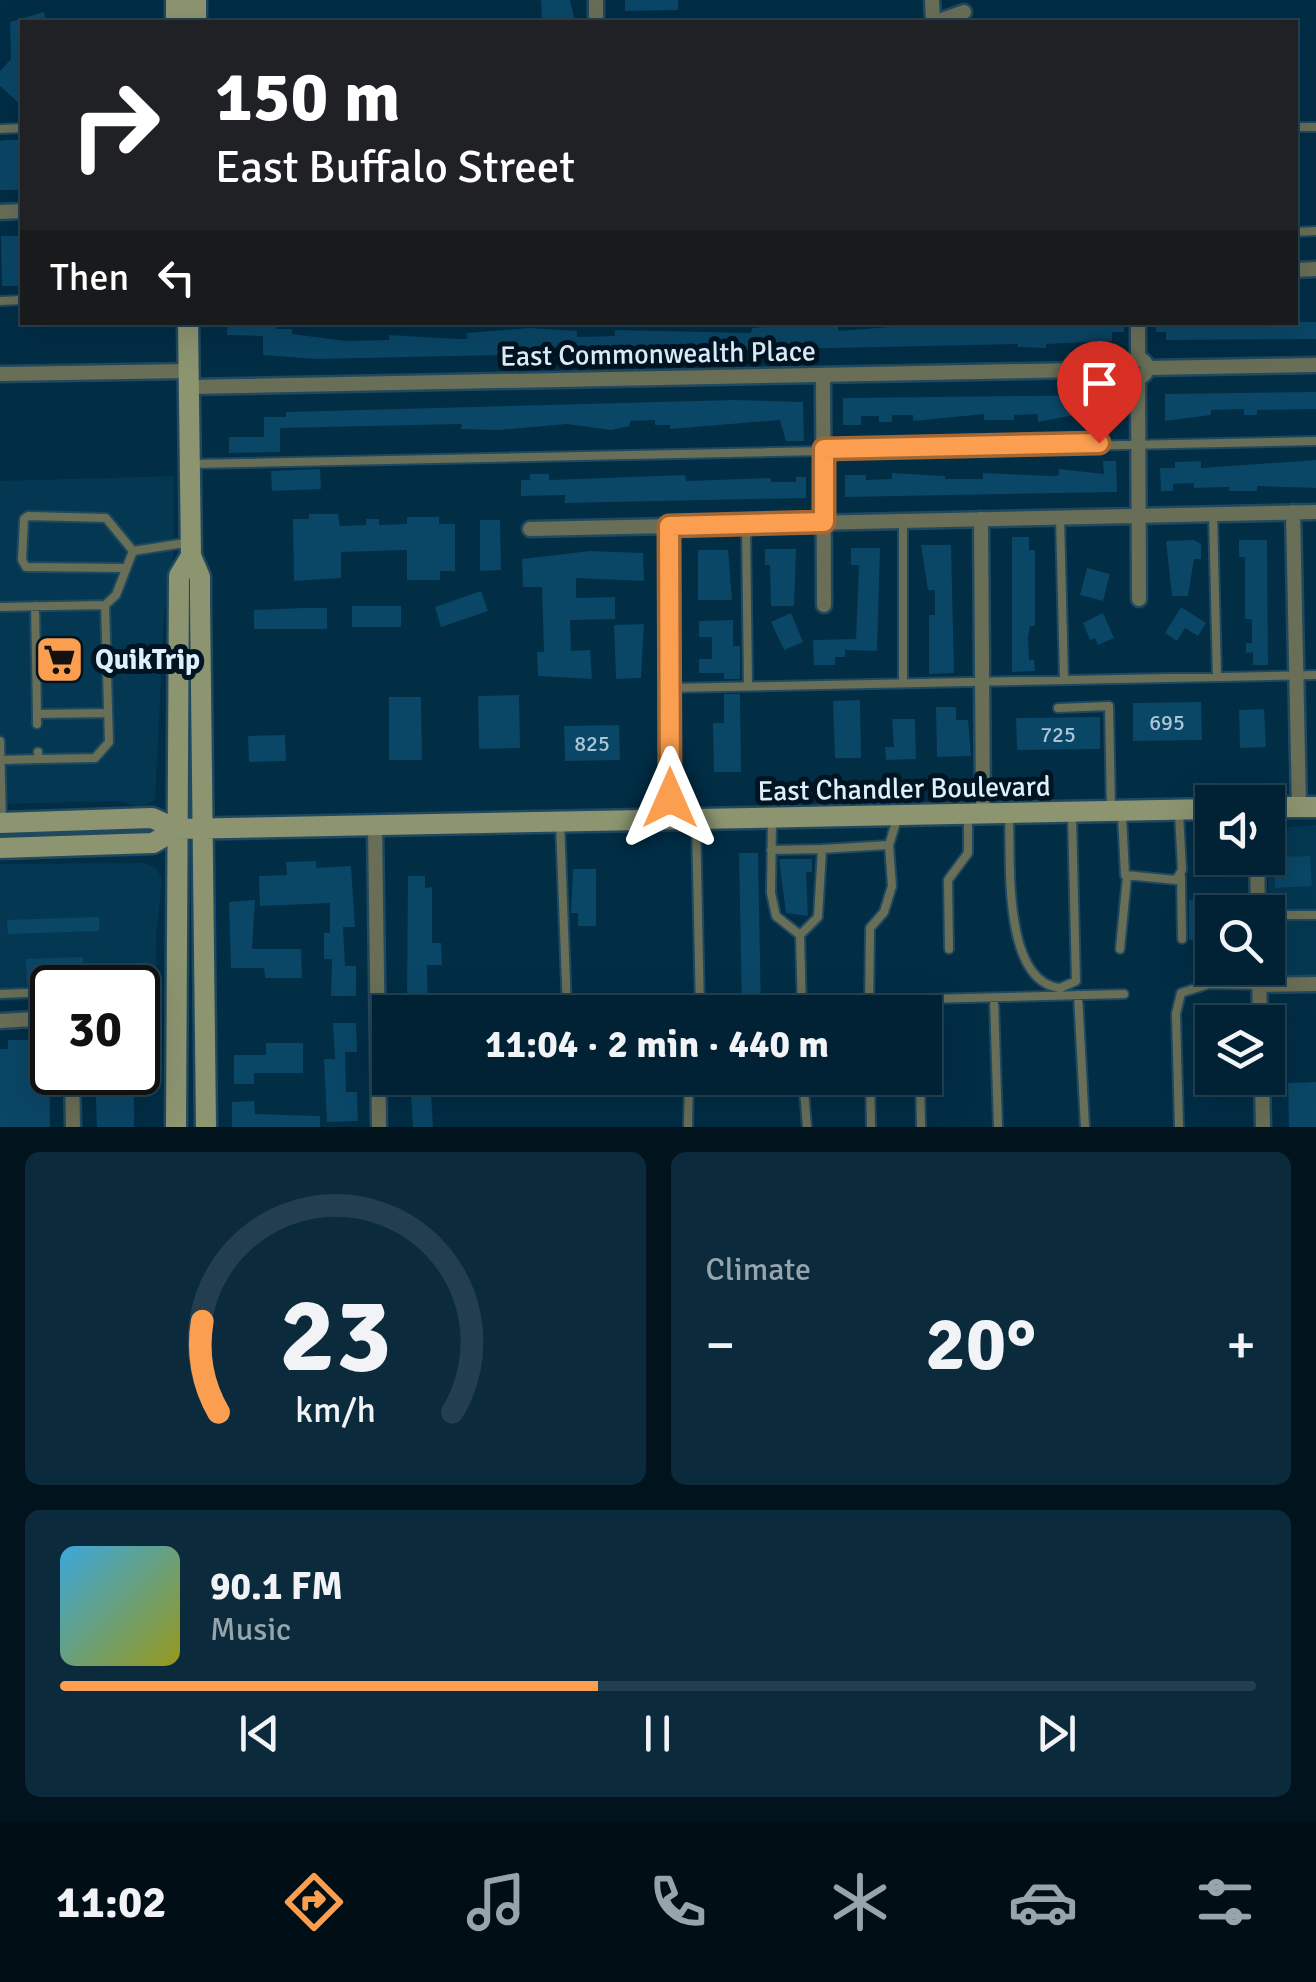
<!DOCTYPE html>
<html lang="en">
<head>
<meta charset="utf-8">
<style>
  body { margin:0; font-family:Signika,sans-serif; background:#0b2a3c; color:#f1f3f6; height:100vh; display:flex; flex-direction:column; font-size:38px; white-space:nowrap }
  * { box-sizing:border-box; margin:0 }
  p { font-size:32px; color:#96a4ac }
  .icon { flex:none; width:55px; height:55px; fill:none; stroke:currentColor; stroke-width:2; stroke-linecap:round; stroke-linejoin:round }
  .map { position:relative; height:1127px; overflow:hidden }
  .sheet { display:flex; flex-direction:column; gap:25px; padding:25px; background:#01131d; flex:1 }
  .sheet>* { flex:none }
  .hud { position:absolute; left:20px; top:20px; width:1278px; height:305px; border-radius:0px; box-shadow:0 10px 40px #0002,0 0 0 2px #233f4f; background:#202124; color:#fff; overflow:hidden }
  .fabs { position:absolute; left:1195px; top:785px; display:grid; gap:20px }
  .fabs a { display:grid; place-items:center; width:90px; height:90px; border-radius:0px; background:#012234; box-shadow:0 10px 40px #0002,0 0 0 2px #233f4f; font-size:50px }
  .speed { position:absolute; left:30px; top:965px; display:flex; gap:20px; font-size:50px; font-weight:700; text-align:center }
  .speed>* { display:grid; place-content:center; width:130px; height:130px; border-radius:50%; background:#012234; box-shadow:0 10px 40px #0002,0 0 0 2px #233f4f; line-height:1 }
  .speed .limit { border:5px solid #111; border-radius:15px; background:#fff; color:#111 }
  .pin { position:absolute; display:grid; place-items:center; width:85px; height:85px; color:#fff; margin:-102px -42px; border-radius:50% 50% 50% 0; rotate:-45deg; box-shadow:0 0 10px #0007 }
  .pin .icon { rotate:45deg }
  .me { position:absolute; width:110px; margin:-55px; rotate:0deg; stroke-linejoin:round; filter:drop-shadow(0 0 8px #0008) }
  .turn { display:flex; align-items:center; gap:35px; height:210px; padding:0 30px; font-size:45px }
  .turn .icon { width:130px; height:130px; stroke-width:2.5 }
  .turn b { display:block; font-size:70px; line-height:85px }
  .then { display:flex; align-items:center; height:95px; padding:0 30px; background:#0003; gap:20px; font-size:38px }
  .big { font-size:75px; font-weight:700; line-height:1.1 }
  .sheet .tile { flex:1; display:flex; flex-direction:column; justify-content:center; gap:15px; min-width:0; padding:0 35px; border-radius:15px; background:#0b2a3c }
  .sheet .dial { align-items:center; gap:0 }
  .dial svg { height:260px; overflow:visible; fill:none; stroke:#233f4f; stroke-width:7; stroke-linecap:round; text-anchor:middle }
  .dial text { fill:#f1f3f6; stroke:none }
  .song { display:flex; align-items:center; gap:30px }
  .cover { width:120px; height:120px; border-radius:15px; background:linear-gradient(135deg,hsl(200 70% 55%),hsl(60 70% 35%)) }
  .played { height:10px; border-radius:5px; background:linear-gradient(90deg,#fb9e50 45%,#233f4f 45%) }
  .keys { display:flex; justify-content:space-around; direction:ltr }
  .heat { display:flex; justify-content:space-between; align-items:center; font-size:55px; direction:ltr }
  .sheet .tiles { flex:1; display:grid; gap:25px; grid-template-columns:1fr 1fr }
  .tile:last-child { grid-column:span 2 }
  .trip { position:absolute; left:372px; top:995px; width:570px; height:100px; border-radius:0px; background:#012234; box-shadow:0 10px 40px #0002,0 0 0 2px #233f4f; font-weight:700; line-height:100px; text-align:center }
  .menu { display:flex; height:160px; justify-content:space-around; align-items:center; background:#000e15; color:#96a4ac }
  .menu .icon { width:70px; height:70px }
  .menu .current { color:#fb9e50 }
  .menu b { font-size:45px; color:#f1f3f6 }
  .map>svg:first-child { display:block }
</style>
</head>
<body>
<div class="map">
<svg width="1316" height="1127" viewBox="0 0 1316 1127">
  <rect width="100%" height="100%" fill="#012d45"/>
  <path fill="#043852" d="M174,476L173,569L164,617L155,800L141,807L118,801L0,804V481Z
    M1316,825V976L1280,977L1269,965L1268,829Z
    M143,863L157,869L162,880L156,936L157,983L164,998H138V988H52V1000L0,1001V864Z"/>
  <path fill="#0a4666" d="M541,0H570L575,21L542,22Z
    M625,0H678V10L625,11Z
    M44,12L46,22H22V106L0,86V71L11,59L10,22Z
    M5,140H22V190H0V141Z
    M1,236H19L22,286H2Z
    M227,322H277V329H292V334L346,341L389,340V335L457,339H467V333L529,328L577,331V337L615,336V330L751,333L752,328L824,322H838V331L956,322H1073V326L1124,322V332H1112V341L1046,344V348L1018,347V344L317,359L263,355V336L227,335Z
    M1155,322H1316V339L1166,340V332H1156Z
    M1316,392V409L1257,410V415H1244V409L1211,410V415L1165,421V394Z
    M1112,395L1117,422L1089,418V412L1038,422V414L1014,415V420H984V414L913,421V415H892V422H879V416H861V425H843V398Z
    M734,400L803,402L804,441H786L780,420L670,429V425H655V420L630,421V426L611,430L567,424L499,430L461,429L462,424L280,428V452L229,453V437H264V417H286V412Z
    M1316,460V488L1257,486V491H1229V487L1194,488V483L1173,484V491H1161L1160,468H1175V462L1201,461V468Z
    M1103,461H1116L1117,492L845,497V475H866V480L892,479V473L945,476V479H983V473L1052,476L1059,475V469L1104,474Z
    M320,469L321,489L272,491L271,471Z
    M530,474H549V480L685,475L686,481L771,478V482H796V477H806V498L565,503V495L521,496V480H530Z
    M309,514H338L340,526L366,525V519H379V525L407,524V517H439V524H455V571H440V580H407V550L341,552V578L294,581L293,519H309Z
    M480,520H500L501,570L480,571Z
    M1012,537H1029V550H1035V626H1030L1028,637L1029,660H1034L1035,671L1012,672Z
    M1194,540L1201,544V559H1194L1188,596H1172L1166,541Z
    M1239,540H1267L1268,665H1253V652L1246,653V643H1252V619H1245V557H1239Z
    M921,545H951L954,673L929,674V615H935V590H928Z
    M851,548H880L877,651L845,650V657H835V665H814L813,640L856,639L859,565H851Z
    M765,549H796L794,606H771L770,565H765Z
    M698,550H728L732,600H698Z
    M590,551L643,553L644,581L576,578V598L615,597V619L570,620L571,651L590,650L592,679L538,676L537,652H544L542,587H523L522,559Z
    M1087,568L1110,574L1103,601L1080,595Z
    M481,591L488,611L441,627L435,607Z
    M352,606H401V627H352Z
    M1181,607L1206,623L1198,636L1185,628L1177,641L1165,633Z
    M303,608H327V629H254V610Z
    M791,613L803,642L784,650L771,622Z
    M1103,613L1114,638L1098,645L1095,638L1090,640L1083,623Z
    M733,620V646H740V679H724V673H699V659H712V637H699V621Z
    M644,624L641,678L616,679L614,625Z
    M724,694H740L741,772H714L713,723H724Z
    M519,695L520,748L479,749L478,696Z
    M389,697H421L422,760H389Z
    M860,700L861,758H835L833,701Z
    M1201,702L1202,740L1133,741V703Z
    M936,707H956V720H968L971,756L937,757Z
    M1264,709L1266,747L1240,748L1239,710Z
    M1100,717V749L1017,750L1016,718Z
    M892,719H915L916,759L886,760L885,747H894Z
    M619,725L620,760L565,761L564,726Z
    M285,735L286,761L249,762L248,736Z
    M739,853H758L761,1012H742Z
    M1310,856L1312,886L1275,888L1274,857Z
    M779,859H812V872H806L808,916L786,913Z
    M316,861V868L351,866L355,927H343L345,966H356V996H331L332,959H324V933H330V903L260,906L259,876L287,875L286,862Z
    M573,869H596V926H578V913H571Z
    M408,876H425V888L432,887V943H441L442,965H427L428,1012H411V995H407Z
    M255,900L252,949H301L302,978H265L264,968H231L229,902Z
    M1189,900L1210,901L1206,940H1189Z
    M99,917V931L8,934L7,920Z
    M83,957L84,986L27,985L26,959Z
    M333,1023H356L357,1052H345L346,1092H357L358,1121L327,1122L324,1059H335Z
    M8,1040H49L50,1127H0V1049H8Z
    M266,1043H303V1073H254V1084H234V1055H266Z
    M95,1072H134V1127H97Z
    M410,1078H430L433,1127H413Z
    M1316,1082V1127H1289L1288,1083Z
    M254,1101L255,1114L320,1116V1127H232V1102Z"/>
  <g fill="none" stroke-linecap="round" stroke-linejoin="round">
    <defs>
      <path id="lane" d="M1295,127H1316
        M0,129L22,128
        M1295,232L1316,231
        M0,301L22,300
        M191,464L1316,441
        M1213,514L1217,677
        M1060,517L1064,680
        M903,521V684
        M746,525L748,685
        M125,568L26,567L22,560L24,519L28,516L106,518L133,551
        M35,606L37,714
        M0,607L105,605L116,595L133,551L191,542
        M671,688L1316,675
        M1058,708L1109,706L1111,811
        M37,724V714L108,713
        M0,741L2,822
        M38,752V759L95,758L109,742L105,605
        M1,760L38,759
        M1122,815L1125,875L1176,880L1182,870L1179,814
        M1009,817C1011,860 1002,982 1060,988L1076,981L1072,816
        M772,819L771,893L776,916L800,935
        M696,820L700,1012
        M560,822L567,1010
        M822,849L889,845
        M771,850L822,849L818,917L800,935L802,1012
        M1181,877L1182,939
        M1268,915H1316
        M949,949L948,880L968,853V818
        M1120,949L1127,877
        M0,994L52,992
        M1078,995L1085,1127
        M994,998L998,1127
        M869,1012L870,928L884,912L892,886L889,845L897,819
        M917,1012L925,999L1124,994
        M669,1078L686,1088
        M803,1078L807,1127
        M870,1078L871,1127
        M920,1078L921,1127
        M688,1127L689,1078
        M1179,1127L1176,1014L1181,993L1209,984L1259,985"/>
      <path id="street" d="M596,0V22
        M932,0L933,22
        M936,22L964,12
        M0,212L22,211
        M1295,270L1316,269
        M1138,359V322
        M1129 368a9 9 0 1 1 18 0a9 9 0 1 1-18 0Z
        M1147,368L1316,365
        M0,374L189,371
        M823,375L824,605
        M1138,377L1139,599
        M189,387L1129,369
        M1293,512L1299,807
        M981,519L983,813
        M669,526L670,820
        M530,529L1316,512
        M375,826L379,1127
        M1257,858L1258,912
        M1259,968L1260,1022
        M1259,985L1316,984
        M0,1021L52,1018
        M72,1072L73,1127
        M1262,1078L1263,1127"/>
      <path id="secondary" d="M176,0V22
        M196,0V22
        M188,322L191,556L200,577V601L206,1127
        M1268,807H1316
        M0,823L152,818L177,829L1212,809
        M0,848L153,843L177,829
        M176,1127L179,576L191,556"/>
    </defs>
    <use href="#lane" stroke="#20485e" stroke-width="12"/>
    <use href="#street" stroke="#20485e" stroke-width="19"/>
    <use href="#secondary" stroke="#20485e" stroke-width="25"/>
    <use href="#lane" stroke="#696e57" stroke-width="8"/>
    <use href="#street" stroke="#696e57" stroke-width="14"/>
    <use href="#secondary" stroke="#8c9470" stroke-width="20"/>
  </g>
  <g fill="none" stroke-linecap="round" stroke-linejoin="round">
    <defs>
      <path id="route" d="M670,798L669,526L824,522V449L1099,443"/>
    </defs>
    <use href="#route" stroke="#a36734" stroke-width="25"/>
    <use href="#route" stroke="#fb9e50" stroke-width="18"/>
  </g>
  <defs>
    <symbol id="supermarket-square" viewBox="-11 -11 22 22"><rect x="-9" y="-9" width="18" height="18" rx="4" fill="#fb9e50" stroke="#011422"/><path d="M-6-5.5h2.5l.6 2H6L4.5 2H-2.5L-4.4-4H-6ZM-1.5 3.2a1.3 1.3 0 1 0 .1 0ZM3 3.2a1.3 1.3 0 1 0 .1 0Z" fill="#111"/></symbol>
  </defs>
  <g fill-rule="evenodd">
    <use href="#supermarket-square" x="32" y="632" width="55" height="55"/>
  </g>
  <g text-anchor="middle" stroke-width="10" stroke-linejoin="round" paint-order="stroke">
    <g font-size="22" fill="#aac5d6">
      <text x="1167" y="730">695</text>
      <text x="1058" y="742">725</text>
      <text x="592" y="751">825</text>
    </g>
    <g font-size="28" fill="#dfeffb" stroke="#011422">
      <text transform="translate(658 353) rotate(-1)" y="10">East Commonwealth Place</text>
      <text transform="translate(904 788) rotate(-1)" y="10">East Chandler Boulevard</text>
    </g>
    <g font-size="28" font-weight="bold" fill="#dfeffb" stroke="#011422" text-anchor="start">
      <text x="95" y="669">QuikTrip</text>
    </g>
  </g>
</svg>
<div class="fabs">
<a><svg class="icon" aria-label="sound" viewBox="0 0 24 24"><path d="M4 9h4l5-4v14l-5-4H4zM17 9q2 3 0 6"/></svg></a>
<a><svg class="icon" aria-label="search" viewBox="0 0 24 24"><circle cx="10" cy="10" r="6"/><path d="M15 15l6 6"/></svg></a>
<a><svg class="icon" aria-label="layers" viewBox="0 0 24 24"><path d="M12 4l9 5-9 5-9-5zM3 14l9 5 9-5"/></svg></a>
</div>
<div class="speed"><div class="limit">30</div></div>
<div class="pin" style="left:1099px;top:443px;background:#d93025"><svg class="icon" aria-label="arrive" viewBox="0 0 24 24"><path d="M6 21V4h12l-3 4 3 4H6"/></svg></div>
<svg class="me" style="left:670px;top:798px" viewBox="-20 -20 40 40"><path d="M0-17L14 15 0 8-14 15z" fill="#fb9e50" stroke="#fff" stroke-width="4"/></svg>
<div class="trip">11:04 · 2 min · 440 m</div>
<div class="hud">
<div class="turn"><svg class="icon" aria-label="right" viewBox="0 0 24 24"><path d="M7 20v-9h11M14 6l5 5-5 5"/></svg><div><b>150 m</b>East Buffalo Street</div></div>
<div class="then">Then<svg class="icon" aria-label="left" viewBox="0 0 24 24"><path d="M17 20v-9H6M10 6l-5 5 5 5"/></svg></div>
</div>
</div>
<section class="sheet">
<div class="tiles">
<div class="tile dial"><svg viewBox="0 0 100 80">
<path d="M14 69A42 42 0 1 1 86 69"/>
<path d="M14 69A42 42 0 0 1 9 41" stroke="#fb9e50"/>
<text x="50" y="56" font-size="32" font-weight="700">23</text>
<text x="50" y="72" font-size="11">km/h</text>
</svg></div>
<div class="tile"><p>Climate</p>
<div class="heat"><a>−</a><b class="big">20°</b><a>+</a></div>
</div>
<div class="tile">
<div class="song"><i class="cover"></i><div><b>90.1 FM</b><p>Music</p></div></div>
<div class="played"></div>
<div class="keys"><svg class="icon" aria-label="previous" viewBox="0 0 24 24"><path d="M18 5L8 12l10 7zM5 5v14"/></svg><svg class="icon" aria-label="pause" viewBox="0 0 24 24"><path d="M8 5v14M16 5v14"/></svg><svg class="icon" aria-label="next" viewBox="0 0 24 24"><path d="M6 5l10 7-10 7zM19 5v14"/></svg></div>
</div>
</div>
</section>
<nav class="menu">
<b>11:02</b>
<svg class="icon current" aria-label="directions" viewBox="0 0 24 24"><path d="M12 3l9 9-9 9-9-9zM9 14v-3h6M13 9l2 2-2 2"/></svg>
<svg class="icon" aria-label="music" viewBox="0 0 24 24"><path d="M9 18V5l10-2v13"/><circle cx="6" cy="18" r="3"/><circle cx="16" cy="16" r="3"/></svg>
<svg class="icon" aria-label="phone" viewBox="0 0 24 24"><path d="M5 4h4l2 5-3 2q2 4 5 5l2-3 5 2v4C11 20 4 13 5 4z"/></svg>
<svg class="icon" aria-label="climate" viewBox="0 0 24 24"><path d="M12 3v18M4 7l16 10M4 17L20 7"/></svg>
<svg class="icon" aria-label="car" viewBox="0 0 24 24"><path d="M5 17H2v-5l4-1 3-4h7l3 4 3 1v5h-3M9 17h6M6 11h13"/><circle cx="7" cy="17" r="2"/><circle cx="17" cy="17" r="2"/></svg>
<svg class="icon" aria-label="filters" viewBox="0 0 24 24"><path d="M4 7h16M4 17h16"/><circle cx="9" cy="7" r="2"/><circle cx="15" cy="17" r="2"/></svg>
</nav>
</body>
</html>
